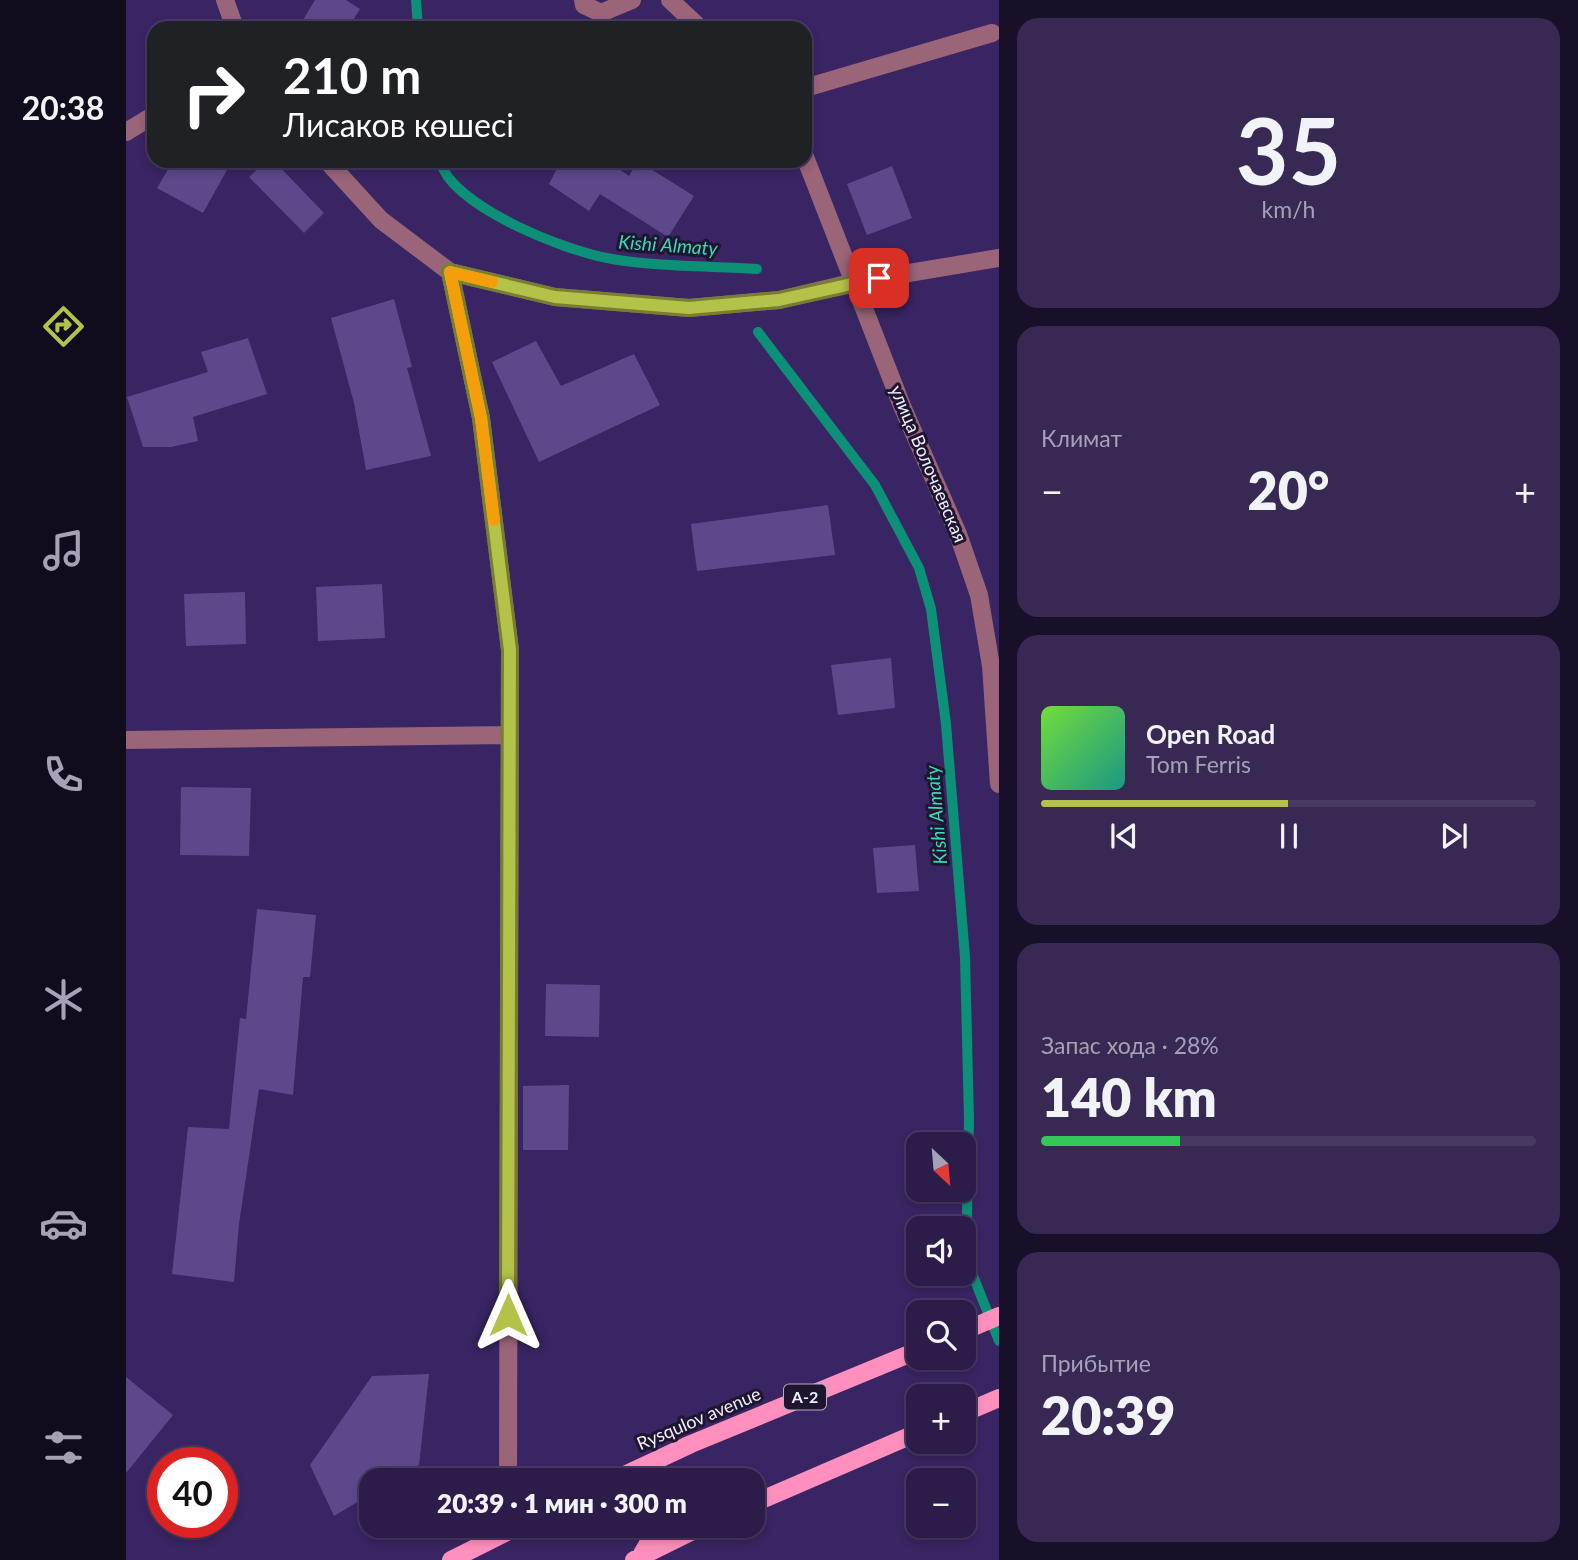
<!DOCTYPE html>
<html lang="ru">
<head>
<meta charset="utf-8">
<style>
  body { margin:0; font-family:Lato,sans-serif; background:#372954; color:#f1f3f6; height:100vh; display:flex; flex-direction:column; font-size:26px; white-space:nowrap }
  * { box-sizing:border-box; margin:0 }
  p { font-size:23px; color:#a6a1b5 }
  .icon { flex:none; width:38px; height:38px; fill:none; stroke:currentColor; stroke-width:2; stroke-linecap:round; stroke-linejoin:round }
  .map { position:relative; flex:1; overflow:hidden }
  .sheet { display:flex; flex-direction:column; gap:18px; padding:18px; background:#180f29; width:579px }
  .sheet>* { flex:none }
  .banner { position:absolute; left:21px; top:21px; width:665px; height:147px; border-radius:21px; box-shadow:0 4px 10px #0003,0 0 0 2px #473a62; background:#202124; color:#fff; overflow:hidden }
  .needle { width:46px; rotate:154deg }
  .fabs { position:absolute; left:780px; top:1132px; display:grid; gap:14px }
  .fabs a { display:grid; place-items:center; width:70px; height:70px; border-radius:14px; background:#2b1c4a; box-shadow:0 4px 10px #0003,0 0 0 2px #473a62; font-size:35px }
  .speed { position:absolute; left:21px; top:1447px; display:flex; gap:14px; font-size:35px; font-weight:700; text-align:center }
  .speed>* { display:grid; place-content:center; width:91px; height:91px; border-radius:50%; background:#2b1c4a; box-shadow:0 4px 10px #0003,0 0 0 2px #473a62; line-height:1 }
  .speed .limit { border:10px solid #d22; background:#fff; color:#111 }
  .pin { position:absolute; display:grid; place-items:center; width:60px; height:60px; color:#fff; margin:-30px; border-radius:14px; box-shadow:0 4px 10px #0006 }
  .me { position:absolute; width:77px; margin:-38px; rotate:0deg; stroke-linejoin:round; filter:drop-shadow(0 0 5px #0008) }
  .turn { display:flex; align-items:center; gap:24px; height:147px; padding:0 21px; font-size:32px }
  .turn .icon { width:91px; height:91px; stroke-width:2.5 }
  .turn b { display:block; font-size:49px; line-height:60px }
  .big { font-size:52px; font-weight:800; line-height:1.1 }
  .sheet .widget { flex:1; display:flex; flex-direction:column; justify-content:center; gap:10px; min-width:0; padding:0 24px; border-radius:21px; background:#372954 }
  .sheet .dial { align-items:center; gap:0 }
  .dial b { font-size:91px; line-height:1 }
  .song { display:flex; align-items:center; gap:21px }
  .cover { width:84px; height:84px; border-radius:10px; background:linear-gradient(135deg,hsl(100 70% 55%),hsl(170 70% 35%)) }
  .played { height:7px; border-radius:4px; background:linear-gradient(90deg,#b5c24a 50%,#473a62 50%) }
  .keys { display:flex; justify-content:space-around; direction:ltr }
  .heat { display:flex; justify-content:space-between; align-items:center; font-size:38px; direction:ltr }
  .charge { height:10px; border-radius:5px; background:linear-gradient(90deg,#34c759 28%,#473a62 0) }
  .trip { position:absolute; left:233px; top:1468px; width:406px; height:70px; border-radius:21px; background:#2b1c4a; box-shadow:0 4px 10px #0003,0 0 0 2px #473a62; font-weight:800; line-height:70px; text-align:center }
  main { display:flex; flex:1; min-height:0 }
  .tab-bar { display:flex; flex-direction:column; width:126px; justify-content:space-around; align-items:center; background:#110b1e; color:#a6a1b5 }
  .tab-bar .icon { width:49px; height:49px }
  .tab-bar .on { color:#b5c24a }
  .tab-bar b { font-size:32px; color:#f1f3f6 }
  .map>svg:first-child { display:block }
</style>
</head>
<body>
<main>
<nav class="tab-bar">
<b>20:38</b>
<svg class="icon on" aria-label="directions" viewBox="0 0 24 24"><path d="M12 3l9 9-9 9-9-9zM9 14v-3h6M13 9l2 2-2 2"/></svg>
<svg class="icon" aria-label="music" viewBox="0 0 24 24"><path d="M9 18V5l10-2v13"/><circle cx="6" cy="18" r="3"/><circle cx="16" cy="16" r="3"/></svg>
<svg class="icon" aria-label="phone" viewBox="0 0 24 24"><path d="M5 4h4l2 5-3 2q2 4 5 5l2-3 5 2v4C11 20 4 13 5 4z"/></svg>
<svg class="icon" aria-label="climate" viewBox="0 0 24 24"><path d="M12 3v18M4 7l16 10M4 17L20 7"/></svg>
<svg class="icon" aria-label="car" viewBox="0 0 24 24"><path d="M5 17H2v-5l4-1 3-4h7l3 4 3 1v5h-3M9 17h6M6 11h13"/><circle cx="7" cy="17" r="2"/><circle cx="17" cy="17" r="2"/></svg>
<svg class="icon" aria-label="filters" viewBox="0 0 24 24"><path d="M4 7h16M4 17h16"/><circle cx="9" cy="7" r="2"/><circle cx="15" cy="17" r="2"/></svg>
</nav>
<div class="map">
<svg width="873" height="1560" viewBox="0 0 873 1560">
  <rect width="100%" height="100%" fill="#392563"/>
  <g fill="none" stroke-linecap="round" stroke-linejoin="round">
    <path stroke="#0d9078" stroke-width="10" d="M290,0L292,28
      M314,161C326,207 442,252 486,259C533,267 583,266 631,269
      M632,332L749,485L793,568L805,609L820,724L839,957L843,1120L840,1258L873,1341"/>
  </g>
  <path fill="#5c498c" d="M189,0H220L234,9L222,28H172Z
    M47,161H106L77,213L31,188Z
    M140,161H148L198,213L178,233L123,177Z
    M435,161H481L503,176L512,161L568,196L542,237L474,194L463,211L423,184Z
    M766,166L786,218L741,235L721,184Z
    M268,299L286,367L281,368L305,456L240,470L228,403L205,318Z
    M122,338L141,394L67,417L72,441L45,447H17L1,397L82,372L75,352Z
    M410,341L435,386L508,354L534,405L413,462L366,362Z
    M702,505L709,555L571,571L565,524Z
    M256,584L259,638L192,641L190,587Z
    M119,592L120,644L60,646L58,594Z
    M765,658L769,708L712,715L705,665Z
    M55,787L125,788L123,856L54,855Z
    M789,845L793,891L751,893L747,848Z
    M131,909L190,915L184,977H177L167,1095L133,1089L113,1224L108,1282L46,1274L62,1127L103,1129L114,1018L120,1019Z
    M420,984L474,985L473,1037L419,1036Z
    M443,1085L442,1150H397V1086Z
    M303,1374L293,1465L267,1480H245V1494L208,1516L184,1465L246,1376Z
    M0,1377L47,1415L0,1473Z"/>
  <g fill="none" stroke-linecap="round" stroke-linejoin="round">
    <path stroke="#9a6479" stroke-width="18" d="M99,0L109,28
      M457,0L458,5L475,13L506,0
      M544,0L574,28
      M679,88L866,33
      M0,132L28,115
      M679,157L776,406L832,534L853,595L865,666L873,784
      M201,161L255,220L324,272L429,297L563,308L653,300L729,282L873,258
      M324,272L355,418L384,650L382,1480
      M0,740L383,735"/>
    <path stroke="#ff90bd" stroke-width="18" d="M838,1331L873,1316
      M838,1413L873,1398
      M488,1480L565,1444L793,1350
      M626,1504L793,1432
      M516,1554L532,1526
      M325,1560L393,1526
      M508,1560L577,1526"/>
  </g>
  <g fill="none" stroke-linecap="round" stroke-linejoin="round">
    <defs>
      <path id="route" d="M382,1315L384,650L355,418L324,272L429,297L563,308L653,300L753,278"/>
    </defs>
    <use href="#route" stroke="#767e30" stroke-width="18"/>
    <use href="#route" stroke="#b5c24a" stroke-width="12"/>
    <path stroke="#f59e0b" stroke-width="12" d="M366,282L324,272L355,418L368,520"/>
  </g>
  <g text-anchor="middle" stroke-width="6" stroke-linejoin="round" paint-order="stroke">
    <rect fill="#1e1631" stroke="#b2adc0" stroke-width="2" x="658" y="1384.5" width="42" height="25" rx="5"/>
    <g font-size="16" font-weight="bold" fill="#f1eefe">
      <text x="679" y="1403">A-2</text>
    </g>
    <g font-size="18" fill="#f1eefe" stroke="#1e1631">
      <text transform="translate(802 464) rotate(67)" y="6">улица Волочаевская</text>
      <text transform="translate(573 1419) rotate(-23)" y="6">Rysqulov avenue</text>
    </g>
    <g font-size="19" font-style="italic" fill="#3adab9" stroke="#1e1631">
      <text transform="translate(542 245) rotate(4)" y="7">Kіshі Almaty</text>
      <text transform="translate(810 815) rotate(-95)" y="7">Kіshі Almaty</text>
    </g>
  </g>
</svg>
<div class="fabs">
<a><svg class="needle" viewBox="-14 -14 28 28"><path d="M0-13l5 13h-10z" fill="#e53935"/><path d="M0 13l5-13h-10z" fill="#a6a1b5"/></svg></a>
<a><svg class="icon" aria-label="sound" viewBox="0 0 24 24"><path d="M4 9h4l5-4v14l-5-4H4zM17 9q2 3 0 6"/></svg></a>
<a><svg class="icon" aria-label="search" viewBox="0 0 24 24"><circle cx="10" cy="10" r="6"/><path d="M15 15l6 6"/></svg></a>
<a>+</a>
<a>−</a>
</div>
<div class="speed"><div class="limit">40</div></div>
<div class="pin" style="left:753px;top:278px;background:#d93025"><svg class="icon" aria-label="arrive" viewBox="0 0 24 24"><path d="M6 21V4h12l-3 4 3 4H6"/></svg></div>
<svg class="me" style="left:382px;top:1315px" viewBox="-20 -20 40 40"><path d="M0-17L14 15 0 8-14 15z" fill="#b5c24a" stroke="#fff" stroke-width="4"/></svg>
<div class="trip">20:39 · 1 мин · 300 m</div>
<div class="banner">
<div class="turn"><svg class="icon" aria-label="right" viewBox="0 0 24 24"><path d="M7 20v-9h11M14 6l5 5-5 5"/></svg><div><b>210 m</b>Лисаков көшесі</div></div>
</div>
</div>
<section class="sheet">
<div class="widget dial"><b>35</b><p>km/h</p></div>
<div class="widget"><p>Климат</p>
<div class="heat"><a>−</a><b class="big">20°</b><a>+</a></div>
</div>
<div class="widget">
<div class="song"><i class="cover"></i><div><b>Open Road</b><p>Tom Ferris</p></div></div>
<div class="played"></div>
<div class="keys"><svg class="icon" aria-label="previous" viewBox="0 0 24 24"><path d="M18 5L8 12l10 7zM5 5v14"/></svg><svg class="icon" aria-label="pause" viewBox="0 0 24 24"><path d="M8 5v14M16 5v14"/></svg><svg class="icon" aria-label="next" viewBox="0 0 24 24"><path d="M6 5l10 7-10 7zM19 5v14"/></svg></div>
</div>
<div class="widget"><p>Запас хода · 28%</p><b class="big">140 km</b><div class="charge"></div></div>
<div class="widget"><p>Прибытие</p><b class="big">20:39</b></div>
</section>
</main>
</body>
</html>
